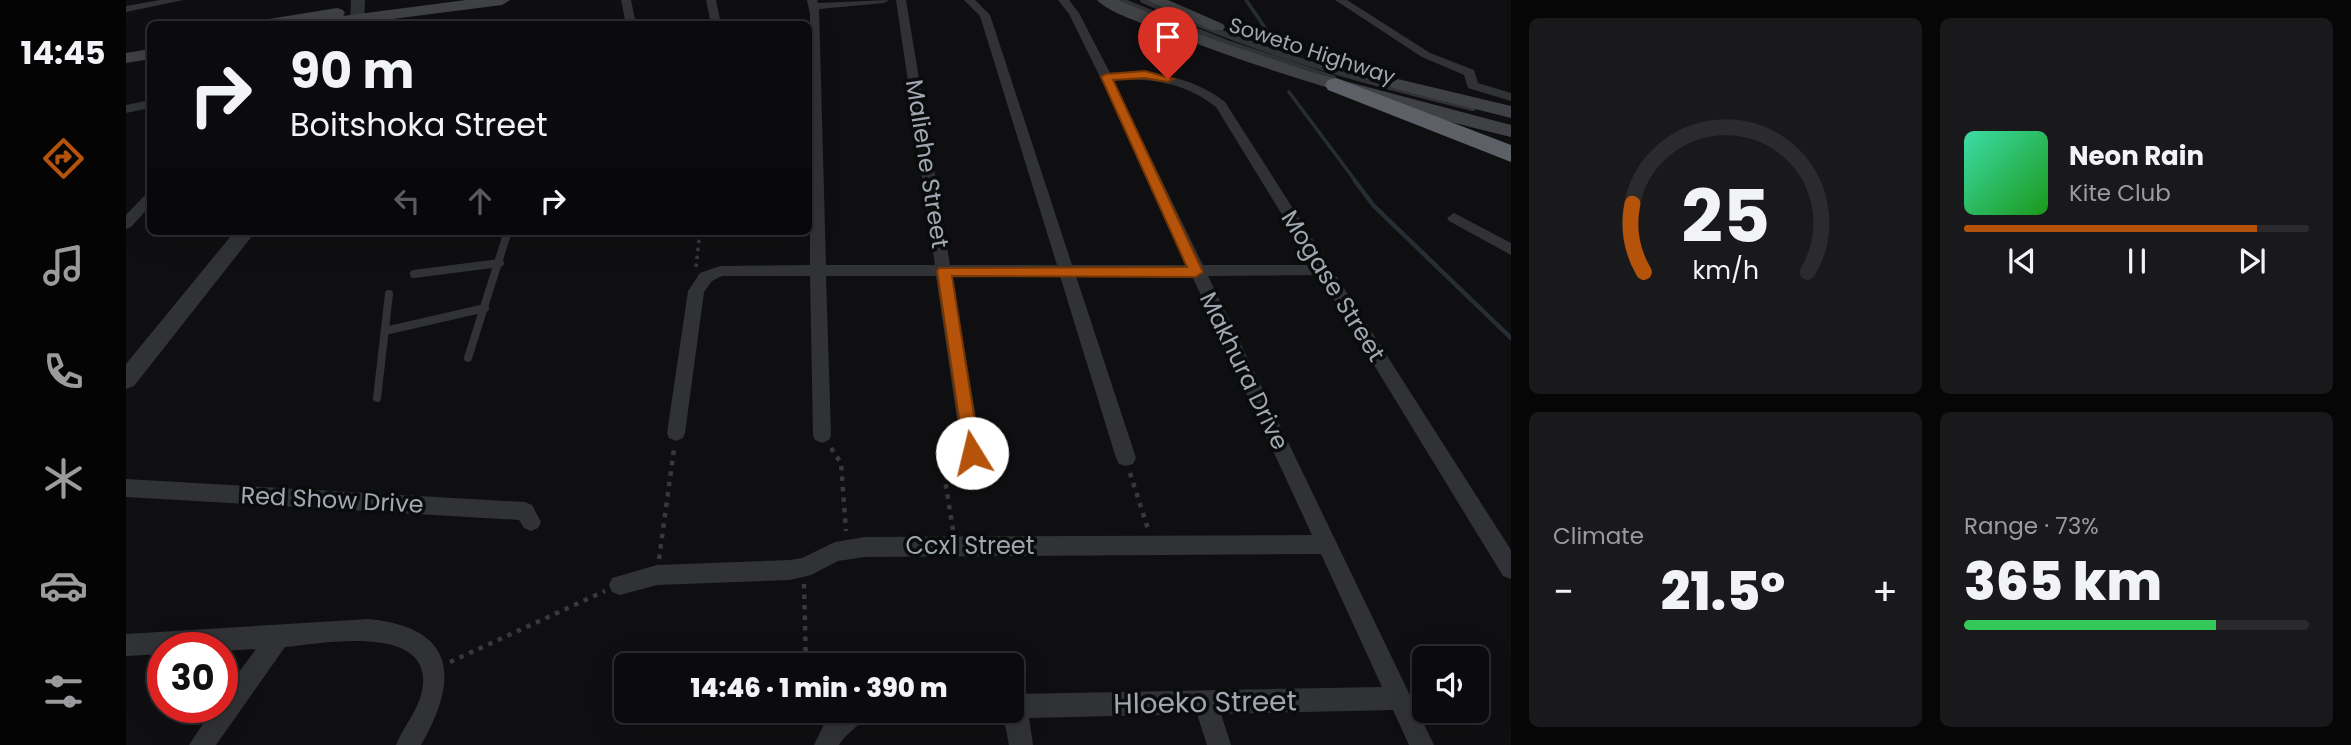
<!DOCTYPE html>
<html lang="en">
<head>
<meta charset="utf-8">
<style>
  body { margin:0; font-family:Poppins,sans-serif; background:#19191b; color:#f1f3f6; height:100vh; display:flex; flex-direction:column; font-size:26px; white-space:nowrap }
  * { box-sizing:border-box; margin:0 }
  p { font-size:23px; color:#9a9b9d }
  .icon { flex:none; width:38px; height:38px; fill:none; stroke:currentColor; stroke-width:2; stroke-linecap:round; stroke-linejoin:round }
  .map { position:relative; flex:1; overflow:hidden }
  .panel { display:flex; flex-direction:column; gap:18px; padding:18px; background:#060607; width:840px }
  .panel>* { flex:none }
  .hud { position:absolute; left:21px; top:21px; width:665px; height:214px; border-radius:10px; box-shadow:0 7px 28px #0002,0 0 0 2px #2b2b2e; background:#0b0b0d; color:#f1f3f6; overflow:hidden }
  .fabs { position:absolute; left:1286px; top:646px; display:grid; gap:14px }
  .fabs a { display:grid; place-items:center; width:77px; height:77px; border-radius:10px; background:#0b0b0d; box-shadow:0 7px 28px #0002,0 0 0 2px #2b2b2e; font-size:35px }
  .speed { position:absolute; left:21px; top:632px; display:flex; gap:14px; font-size:35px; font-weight:700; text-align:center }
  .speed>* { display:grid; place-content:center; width:91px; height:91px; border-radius:50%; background:#0b0b0d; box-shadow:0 7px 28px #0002,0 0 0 2px #2b2b2e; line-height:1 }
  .speed .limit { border:10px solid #d22; background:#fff; color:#111 }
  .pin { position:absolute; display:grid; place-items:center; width:60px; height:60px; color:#fff; margin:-72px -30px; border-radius:50% 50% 50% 0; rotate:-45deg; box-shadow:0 0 7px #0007 }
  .pin .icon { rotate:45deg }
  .me { position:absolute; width:77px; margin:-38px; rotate:351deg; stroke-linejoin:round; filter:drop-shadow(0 0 5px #0008) }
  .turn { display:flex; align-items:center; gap:24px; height:147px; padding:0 28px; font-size:32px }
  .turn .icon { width:91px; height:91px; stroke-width:2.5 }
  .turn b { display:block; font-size:49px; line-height:60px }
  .lanes { display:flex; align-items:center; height:66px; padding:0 28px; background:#0003; justify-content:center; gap:35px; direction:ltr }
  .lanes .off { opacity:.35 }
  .big { font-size:52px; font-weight:800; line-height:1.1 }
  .panel .widget { flex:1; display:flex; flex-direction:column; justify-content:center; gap:10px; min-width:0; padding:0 24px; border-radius:10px; background:#19191b }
  .panel .dial { align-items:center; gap:0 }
  .dial svg { height:182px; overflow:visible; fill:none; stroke:#2b2b2e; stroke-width:7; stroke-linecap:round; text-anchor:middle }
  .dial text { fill:#f1f3f6; stroke:none }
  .song { display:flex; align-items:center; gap:21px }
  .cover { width:84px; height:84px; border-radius:10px; background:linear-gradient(135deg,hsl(160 70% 55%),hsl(120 70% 35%)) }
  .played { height:7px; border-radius:4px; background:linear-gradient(90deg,#b45309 85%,#2b2b2e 85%) }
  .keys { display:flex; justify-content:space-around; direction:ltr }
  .heat { display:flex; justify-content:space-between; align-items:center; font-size:38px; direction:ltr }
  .charge { height:10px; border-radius:5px; background:linear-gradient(90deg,#34c759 73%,#2b2b2e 0) }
  .panel .tiles { flex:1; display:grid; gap:18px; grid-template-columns:repeat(2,1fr) }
  .trip { position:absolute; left:488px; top:653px; width:410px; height:70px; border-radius:10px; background:#0b0b0d; box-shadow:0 7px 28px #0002,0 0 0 2px #2b2b2e; font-weight:800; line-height:70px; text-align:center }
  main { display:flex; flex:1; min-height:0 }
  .tabs { display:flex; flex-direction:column; width:126px; justify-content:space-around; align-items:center; background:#040405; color:#9a9b9d }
  .tabs .icon { width:49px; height:49px }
  .tabs .on { color:#b45309 }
  .tabs b { font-size:32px; color:#f1f3f6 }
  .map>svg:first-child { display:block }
</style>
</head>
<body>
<main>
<nav class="tabs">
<b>14:45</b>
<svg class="icon on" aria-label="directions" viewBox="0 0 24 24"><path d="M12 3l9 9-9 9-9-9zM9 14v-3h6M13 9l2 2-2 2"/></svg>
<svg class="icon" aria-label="music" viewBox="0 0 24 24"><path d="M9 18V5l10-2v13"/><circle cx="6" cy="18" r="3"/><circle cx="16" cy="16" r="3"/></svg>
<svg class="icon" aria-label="phone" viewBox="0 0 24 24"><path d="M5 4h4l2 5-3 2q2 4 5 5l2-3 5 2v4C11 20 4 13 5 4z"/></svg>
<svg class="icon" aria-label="climate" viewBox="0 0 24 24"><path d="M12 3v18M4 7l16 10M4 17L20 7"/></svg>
<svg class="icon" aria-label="car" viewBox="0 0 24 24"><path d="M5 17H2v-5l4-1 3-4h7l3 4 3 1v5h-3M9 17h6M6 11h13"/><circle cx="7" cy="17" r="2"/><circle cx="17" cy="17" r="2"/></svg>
<svg class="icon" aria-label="filters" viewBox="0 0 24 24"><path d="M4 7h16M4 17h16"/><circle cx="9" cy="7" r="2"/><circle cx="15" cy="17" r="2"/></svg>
</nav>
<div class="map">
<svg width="1385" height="745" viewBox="0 0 1385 745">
  <rect width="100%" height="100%" fill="#0f0f11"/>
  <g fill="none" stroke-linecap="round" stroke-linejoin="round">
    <path stroke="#272e33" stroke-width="3.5" d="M1120,0L1144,35
      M1163,92L1231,183"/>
    <path stroke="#272e33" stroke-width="4.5" d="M1229,181L1248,206L1385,338"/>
    <path stroke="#37393c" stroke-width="3.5" stroke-dasharray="3.5 4.5" stroke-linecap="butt" d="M570,267L574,231"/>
    <path stroke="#37393c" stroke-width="4.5" stroke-dasharray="4.5 6" stroke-linecap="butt" d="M705,448L715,463L720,531
      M1004,473L1022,529
      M827,530L819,480L834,465
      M533,559L548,449
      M678,584L680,665
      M324,662L479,591"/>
    <path stroke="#313235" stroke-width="6" d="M993,0L1101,43L1207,78
      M1017,0C1123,49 1233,81 1347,108"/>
    <path stroke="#313235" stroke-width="8" d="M288,274L374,263
      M259,331L359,308
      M342,358L382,231
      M251,398L263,294"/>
    <path fill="#313235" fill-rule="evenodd" d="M34,0H57L0,12V6Z
      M495,0H505L510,24H500Z
      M580,0H590L595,24H585Z
      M681,0H691L692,3L763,0L758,3L693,9L700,265H809L770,0H780L824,265H931L854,16L838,0H849L864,15L946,265H1061L974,77L943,14L932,0H943L953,13L984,73C1027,71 1065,76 1099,102L1385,550V579L1377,576L1193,275L1082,276L1308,745H1283L1267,710L1095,714L1105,745H1081L1071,714L903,718L907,745H883L876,710H886V694L1256,687L1195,554L739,557L712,561L685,575L664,580L531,585L494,595L486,592L483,585L486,578L531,565L664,560L676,558L709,542L739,537L1186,535L1066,276H950L1010,458L1007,464L1000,466L993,464L990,458L934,276H826L856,453L853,459L846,461L839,459L836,453L810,276H700L705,435L703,440L696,443L689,440L687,435L684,276H596L586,281L578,292L559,433L557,438L550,441L543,438L541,433L562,291L574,273L594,266L684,265V14ZM987,80C1026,78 1059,83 1090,107L1187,265H1077Z
      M1209,0H1221L1304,53L1348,70L1352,83L1385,93V101L1342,88L1338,75L1296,57Z
      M24,100V108L0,113V105Z
      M24,194V206L5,227L0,229V215L19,195Z
      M1328,213L1385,243V255L1323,221L1321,218Z
      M0,479L399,502L406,505L415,522L412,528L405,531L398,528L393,520L0,497Z
      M243,619C331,628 333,679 295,745H270C277,727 292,711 296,691C310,622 196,643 159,647L90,745H63L88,707H96V695L130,649L96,651V648H37V654L0,656V634Z
      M711,710H743C737,725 721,731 713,745H688L701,718Z"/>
    <path fill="#313235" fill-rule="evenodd" d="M225,0H239L238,24H224Z
      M109,231H130L8,386L0,389V364Z"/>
    <path fill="#3f4145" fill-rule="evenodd" d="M340,0H384L376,5L227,24H186L187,22L135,24L143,19L211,8L217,10L219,13L217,16Z
      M971,0H992L1083,38L1185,72L1385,125V137C1267,108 1151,76 1038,31C1021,25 983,13 971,0Z
      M1021,0H1042L1097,24L1099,27L1097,30H1085Z
      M24,49V59L0,63V53Z
      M1272,79L1385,106V118L1266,88L1263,84Z"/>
    <path fill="#5d6066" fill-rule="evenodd" d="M1210,78L1385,145V162L1202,90L1199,85L1202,80Z"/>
  </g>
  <path fill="#b45309" stroke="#753606" stroke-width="2" d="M1019,71L1048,79L1042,82L1019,78L987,80L1077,272L1070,277L826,276L854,453L852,458L846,460L839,458L811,271L813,268L1061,267L975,77L980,74Z"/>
  <g text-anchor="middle" stroke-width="7" stroke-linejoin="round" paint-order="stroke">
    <g font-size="21" fill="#a1a7b1" stroke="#0a0b0c">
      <text transform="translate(1186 51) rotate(18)" y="7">Soweto Highway</text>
    </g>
    <g font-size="24" fill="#a1a7b1" stroke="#0a0b0c">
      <text transform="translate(801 164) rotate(81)" y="8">Maliehe Street</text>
      <text transform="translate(1207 286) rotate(58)" y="8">Mogase Street</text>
      <text transform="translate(1118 371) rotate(64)" y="8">Makhura Drive</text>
      <text transform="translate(206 500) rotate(3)" y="8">Red Show Drive</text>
      <text x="844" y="554">Ccx1 Street</text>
    </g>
    <g font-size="28" fill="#a1a7b1" stroke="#0a0b0c">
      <text transform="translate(1079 702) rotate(-1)" y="10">Hloeko Street</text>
    </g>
  </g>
</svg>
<div class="fabs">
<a><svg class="icon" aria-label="sound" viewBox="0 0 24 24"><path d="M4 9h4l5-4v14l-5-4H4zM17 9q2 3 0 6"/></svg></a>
</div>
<div class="speed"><div class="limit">30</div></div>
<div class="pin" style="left:1042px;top:79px;background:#d93025"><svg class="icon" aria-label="arrive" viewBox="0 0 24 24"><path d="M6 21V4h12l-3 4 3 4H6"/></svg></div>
<svg class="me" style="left:846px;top:453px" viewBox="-20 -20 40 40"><circle r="19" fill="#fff"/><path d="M0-13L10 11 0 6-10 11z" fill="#b45309"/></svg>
<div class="trip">14:46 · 1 min · 390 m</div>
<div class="hud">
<div class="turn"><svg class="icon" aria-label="right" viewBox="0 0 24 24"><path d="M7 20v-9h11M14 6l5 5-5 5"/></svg><div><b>90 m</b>Boitshoka Street</div></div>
<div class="lanes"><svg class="icon off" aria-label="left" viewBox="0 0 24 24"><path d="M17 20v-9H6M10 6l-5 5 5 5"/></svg><svg class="icon off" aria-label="ahead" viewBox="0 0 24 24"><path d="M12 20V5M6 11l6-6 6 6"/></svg><svg class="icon" aria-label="right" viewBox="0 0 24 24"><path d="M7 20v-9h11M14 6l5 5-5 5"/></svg></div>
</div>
</div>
<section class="panel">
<div class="tiles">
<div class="widget dial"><svg viewBox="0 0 100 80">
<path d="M14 69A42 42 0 1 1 86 69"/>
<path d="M14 69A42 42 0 0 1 9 39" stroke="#b45309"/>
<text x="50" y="56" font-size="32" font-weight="700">25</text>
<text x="50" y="72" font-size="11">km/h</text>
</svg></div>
<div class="widget">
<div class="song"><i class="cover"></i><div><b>Neon Rain</b><p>Kite Club</p></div></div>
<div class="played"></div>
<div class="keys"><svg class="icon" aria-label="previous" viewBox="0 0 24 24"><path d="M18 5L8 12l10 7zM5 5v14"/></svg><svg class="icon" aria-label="pause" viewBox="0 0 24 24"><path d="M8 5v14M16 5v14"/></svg><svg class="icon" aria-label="next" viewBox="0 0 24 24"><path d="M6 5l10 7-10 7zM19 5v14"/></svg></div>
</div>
<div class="widget"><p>Climate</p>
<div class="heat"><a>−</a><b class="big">21.5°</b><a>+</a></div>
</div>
<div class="widget"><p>Range · 73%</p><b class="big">365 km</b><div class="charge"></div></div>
</div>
</section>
</main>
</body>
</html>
